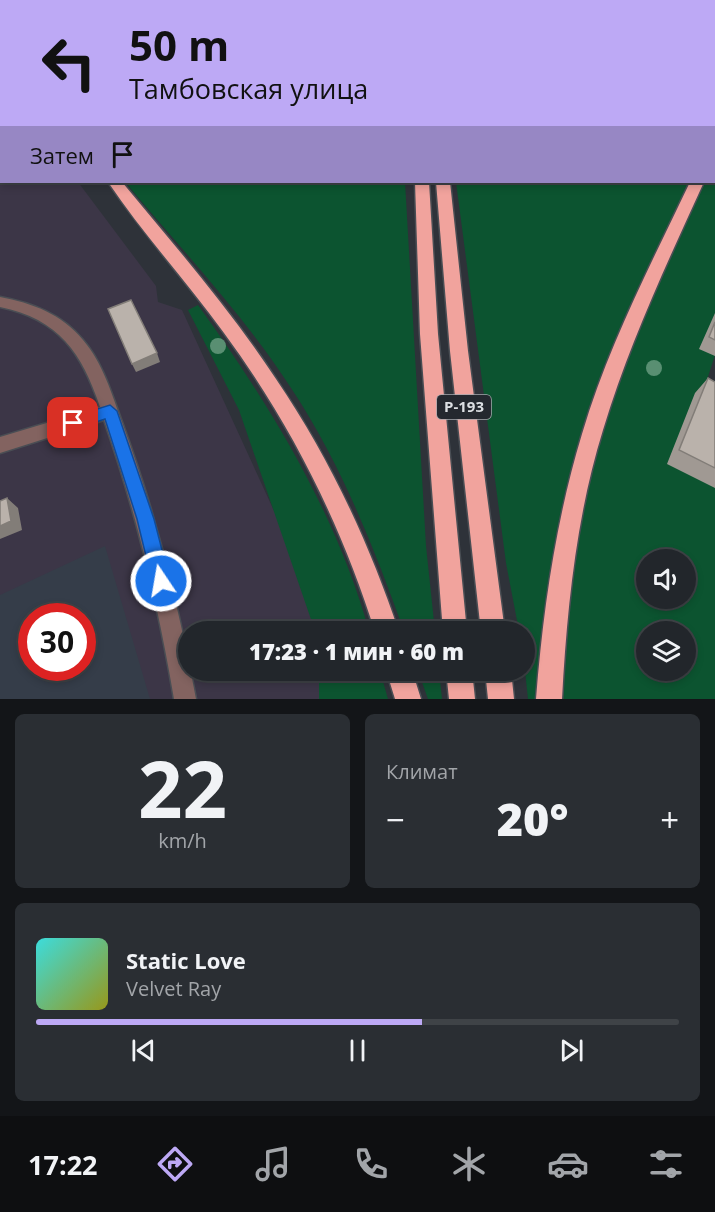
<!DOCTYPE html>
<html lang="ru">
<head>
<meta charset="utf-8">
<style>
  body { margin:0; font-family:"Open Sans",sans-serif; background:#2a2e33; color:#f1f3f6; height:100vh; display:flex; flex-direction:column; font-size:22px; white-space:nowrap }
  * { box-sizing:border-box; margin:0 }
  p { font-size:20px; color:#a2a5a9 }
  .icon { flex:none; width:33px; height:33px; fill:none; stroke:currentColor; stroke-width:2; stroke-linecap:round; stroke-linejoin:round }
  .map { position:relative; height:699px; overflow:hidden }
  .side { display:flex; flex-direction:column; gap:15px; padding:15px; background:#131518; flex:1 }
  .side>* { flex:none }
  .banner { position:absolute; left:0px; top:0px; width:716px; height:183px; box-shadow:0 3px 9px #0003,0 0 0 2px #3f4347; background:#bda9f5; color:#111; overflow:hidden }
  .controls { position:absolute; left:636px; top:549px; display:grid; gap:12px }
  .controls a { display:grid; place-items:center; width:60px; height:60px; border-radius:50%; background:#22262b; box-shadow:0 3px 9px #0003,0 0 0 2px #3f4347; font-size:30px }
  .speed { position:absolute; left:18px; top:603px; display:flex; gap:12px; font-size:30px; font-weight:700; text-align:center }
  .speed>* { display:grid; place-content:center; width:78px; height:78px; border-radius:50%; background:#22262b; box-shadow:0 3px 9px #0003,0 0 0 2px #3f4347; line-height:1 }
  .speed .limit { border:9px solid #d22; background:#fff; color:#111 }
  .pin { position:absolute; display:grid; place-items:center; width:51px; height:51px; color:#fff; margin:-26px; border-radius:12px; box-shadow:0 3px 9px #0006 }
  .me { position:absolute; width:66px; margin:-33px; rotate:348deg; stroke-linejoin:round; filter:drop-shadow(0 0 4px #0008) }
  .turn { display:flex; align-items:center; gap:21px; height:126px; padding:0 30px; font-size:27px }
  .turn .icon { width:78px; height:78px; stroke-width:2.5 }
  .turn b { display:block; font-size:42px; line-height:51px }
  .then { display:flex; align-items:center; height:57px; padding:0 30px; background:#0003; gap:12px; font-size:22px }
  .big { font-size:45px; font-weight:800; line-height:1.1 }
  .side .tile { flex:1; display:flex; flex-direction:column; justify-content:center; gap:9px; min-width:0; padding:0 21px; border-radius:9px; background:#2a2e33 }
  .side .dial { align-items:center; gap:0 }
  .dial b { font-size:78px; line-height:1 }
  .song { display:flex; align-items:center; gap:18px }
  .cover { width:72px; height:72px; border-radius:9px; background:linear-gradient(135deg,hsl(180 70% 55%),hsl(60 70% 35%)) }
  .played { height:6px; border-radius:3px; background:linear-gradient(90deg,#bda9f5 60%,#3f4347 60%) }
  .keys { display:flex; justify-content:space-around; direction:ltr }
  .heat { display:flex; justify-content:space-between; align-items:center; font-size:33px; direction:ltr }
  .side .tiles { flex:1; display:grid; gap:15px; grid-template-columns:1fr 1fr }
  .tile:last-child { grid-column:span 2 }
  .trip { position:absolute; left:178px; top:621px; width:357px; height:60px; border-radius:30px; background:#22262b; box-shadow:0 3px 9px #0003,0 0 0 2px #3f4347; font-weight:800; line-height:60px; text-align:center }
  .tabs { display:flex; height:96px; justify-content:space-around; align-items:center; background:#0e0f11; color:#a2a5a9 }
  .tabs .icon { width:42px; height:42px }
  .tabs .active { color:#bda9f5 }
  .tabs b { font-size:27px; color:#f1f3f6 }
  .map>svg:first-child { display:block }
</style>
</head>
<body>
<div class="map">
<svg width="715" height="699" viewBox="0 0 715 699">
  <rect width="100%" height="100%" fill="#2e3239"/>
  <path fill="#3c3647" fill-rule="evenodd" d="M0,91L2,182H78L156,286L158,302L182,310L329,631L189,632V670L343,671L351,699H0ZM32,616H82V668H32Z"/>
  <path fill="#353d49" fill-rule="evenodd" d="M105,546L150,699H0V595ZM32,616H82V668H32Z"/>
  <path fill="#0c5430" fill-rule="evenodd" d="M715,27V355L681,460L715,478V699H528L525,671V632L519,631L506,563L456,182H714ZM646,560H686V598H646ZM646,632H686V670H646Z
    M125,182H405L426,546L435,631H404C374,548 341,463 291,388C243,314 181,249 125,182Z
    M198,305C269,403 337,514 369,631H315L239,410L188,310Z
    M319,671H380L388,699H319Z
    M418,671H439L442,699H428Z"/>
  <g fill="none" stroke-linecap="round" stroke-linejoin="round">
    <defs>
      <path id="minor" d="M0,297C32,303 62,314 83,340C103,363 112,395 122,422C155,512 179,607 196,699H174C158,604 136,511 104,420L0,453V437L100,407C82,353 59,319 0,307Z"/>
      <path id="highway" d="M408,0H418V2H408Z
        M429,0H544L545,2H430Z
        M715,1V7H714L712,2Z
        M0,7H2V13H0Z
        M714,16H715V22H714Z
        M0,48H2V55H0Z
        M715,137V147H714V137Z
        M108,182H122C175,246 230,309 276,379C329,457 369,542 399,632H375C341,524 291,424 224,333C187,282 143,234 108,182Z
        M415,182H429L438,334L467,632H443L420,334Z
        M436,182H450L468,351L505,632H481L450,351Z
        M690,182H704C667,263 629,344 603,430C576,517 567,609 562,699H536C543,609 556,520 582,434C608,346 651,264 690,182Z
        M386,670H412L421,699H395Z
        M446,670H472L475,699H449Z
        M485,670H511L514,699H488Z"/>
    </defs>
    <use href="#minor" stroke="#4a4e54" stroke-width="3"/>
    <use href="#highway" stroke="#4a4e54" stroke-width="3"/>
    <use href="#minor" fill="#836360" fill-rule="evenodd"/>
    <use href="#highway" fill="#f1a39d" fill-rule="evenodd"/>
  </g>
  <g fill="#598f72">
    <circle cx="218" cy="346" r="8"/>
    <circle cx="654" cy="368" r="8"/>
  </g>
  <path fill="#a09993" d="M715,313V356L699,349Z
    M708,378L715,382V488L667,464L695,393Z"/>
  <path fill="#827d78" d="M157,353L160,362L136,372L132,364Z
    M7,498L18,508L22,530L0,539V526Z"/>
  <path fill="#bab2ab" stroke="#827d78" stroke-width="1.5" d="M131,300L157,353L132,364L108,309Z
    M715,322V340L709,337Z
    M708,378L715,382V468L679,450Z
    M7,498L11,521L0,526V501Z"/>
  <path fill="#1a73e8" stroke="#114b97" stroke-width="1.5" d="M110,405L117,411L154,519L170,581L167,587L161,589L155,587L152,581L137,519L105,419L73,430L66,423L68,418Z"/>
  <g text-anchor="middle" stroke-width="6" stroke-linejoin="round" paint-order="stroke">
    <rect fill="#24282f" stroke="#a5a8ad" stroke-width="1.5" x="437" y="395" width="54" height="24" rx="4.5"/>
    <g font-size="15" font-weight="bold" fill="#dcdfe3">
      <text x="464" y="412">Р-193</text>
    </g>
  </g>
</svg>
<div class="controls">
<a><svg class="icon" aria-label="sound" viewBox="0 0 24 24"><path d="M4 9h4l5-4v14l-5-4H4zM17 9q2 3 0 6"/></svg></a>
<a><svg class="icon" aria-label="layers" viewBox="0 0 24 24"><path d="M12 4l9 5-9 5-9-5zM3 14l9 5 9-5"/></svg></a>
</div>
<div class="speed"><div class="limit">30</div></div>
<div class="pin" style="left:73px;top:423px;background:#d93025"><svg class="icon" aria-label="arrive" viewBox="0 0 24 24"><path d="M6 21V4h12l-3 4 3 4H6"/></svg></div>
<svg class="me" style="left:161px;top:581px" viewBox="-20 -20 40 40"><circle r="17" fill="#1a73e8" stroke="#fff" stroke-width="3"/><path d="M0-11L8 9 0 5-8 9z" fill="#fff"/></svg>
<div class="trip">17:23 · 1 мин · 60 m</div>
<div class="banner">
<div class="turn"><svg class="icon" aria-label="left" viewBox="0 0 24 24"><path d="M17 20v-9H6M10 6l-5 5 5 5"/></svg><div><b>50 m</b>Тамбовская улица</div></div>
<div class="then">Затем<svg class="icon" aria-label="arrive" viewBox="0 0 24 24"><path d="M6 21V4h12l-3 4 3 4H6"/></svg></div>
</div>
</div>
<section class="side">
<div class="tiles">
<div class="tile dial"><b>22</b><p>km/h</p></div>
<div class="tile"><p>Климат</p>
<div class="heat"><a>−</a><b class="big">20°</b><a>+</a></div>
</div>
<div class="tile">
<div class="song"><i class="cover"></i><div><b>Static Love</b><p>Velvet Ray</p></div></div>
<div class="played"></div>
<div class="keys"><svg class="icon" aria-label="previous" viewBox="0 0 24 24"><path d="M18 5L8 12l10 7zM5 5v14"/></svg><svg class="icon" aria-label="pause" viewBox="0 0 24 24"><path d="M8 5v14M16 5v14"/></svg><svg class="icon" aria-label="next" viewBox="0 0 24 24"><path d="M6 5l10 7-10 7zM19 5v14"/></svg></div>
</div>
</div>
</section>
<nav class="tabs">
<b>17:22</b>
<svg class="icon active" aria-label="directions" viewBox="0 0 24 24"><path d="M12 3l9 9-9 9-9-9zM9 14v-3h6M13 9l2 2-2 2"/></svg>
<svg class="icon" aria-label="music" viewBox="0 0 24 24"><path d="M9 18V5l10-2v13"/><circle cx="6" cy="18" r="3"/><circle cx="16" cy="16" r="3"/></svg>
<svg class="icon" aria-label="phone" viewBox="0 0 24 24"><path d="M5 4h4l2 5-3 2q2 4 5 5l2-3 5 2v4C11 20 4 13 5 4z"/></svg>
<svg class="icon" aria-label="climate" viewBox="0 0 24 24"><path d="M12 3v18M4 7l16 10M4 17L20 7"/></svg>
<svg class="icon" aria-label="car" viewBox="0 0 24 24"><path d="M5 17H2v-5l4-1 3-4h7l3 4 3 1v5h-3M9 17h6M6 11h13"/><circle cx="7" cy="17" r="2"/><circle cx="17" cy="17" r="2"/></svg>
<svg class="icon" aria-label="filters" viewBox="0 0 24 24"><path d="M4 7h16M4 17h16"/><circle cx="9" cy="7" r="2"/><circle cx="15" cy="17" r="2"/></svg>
</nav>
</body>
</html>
